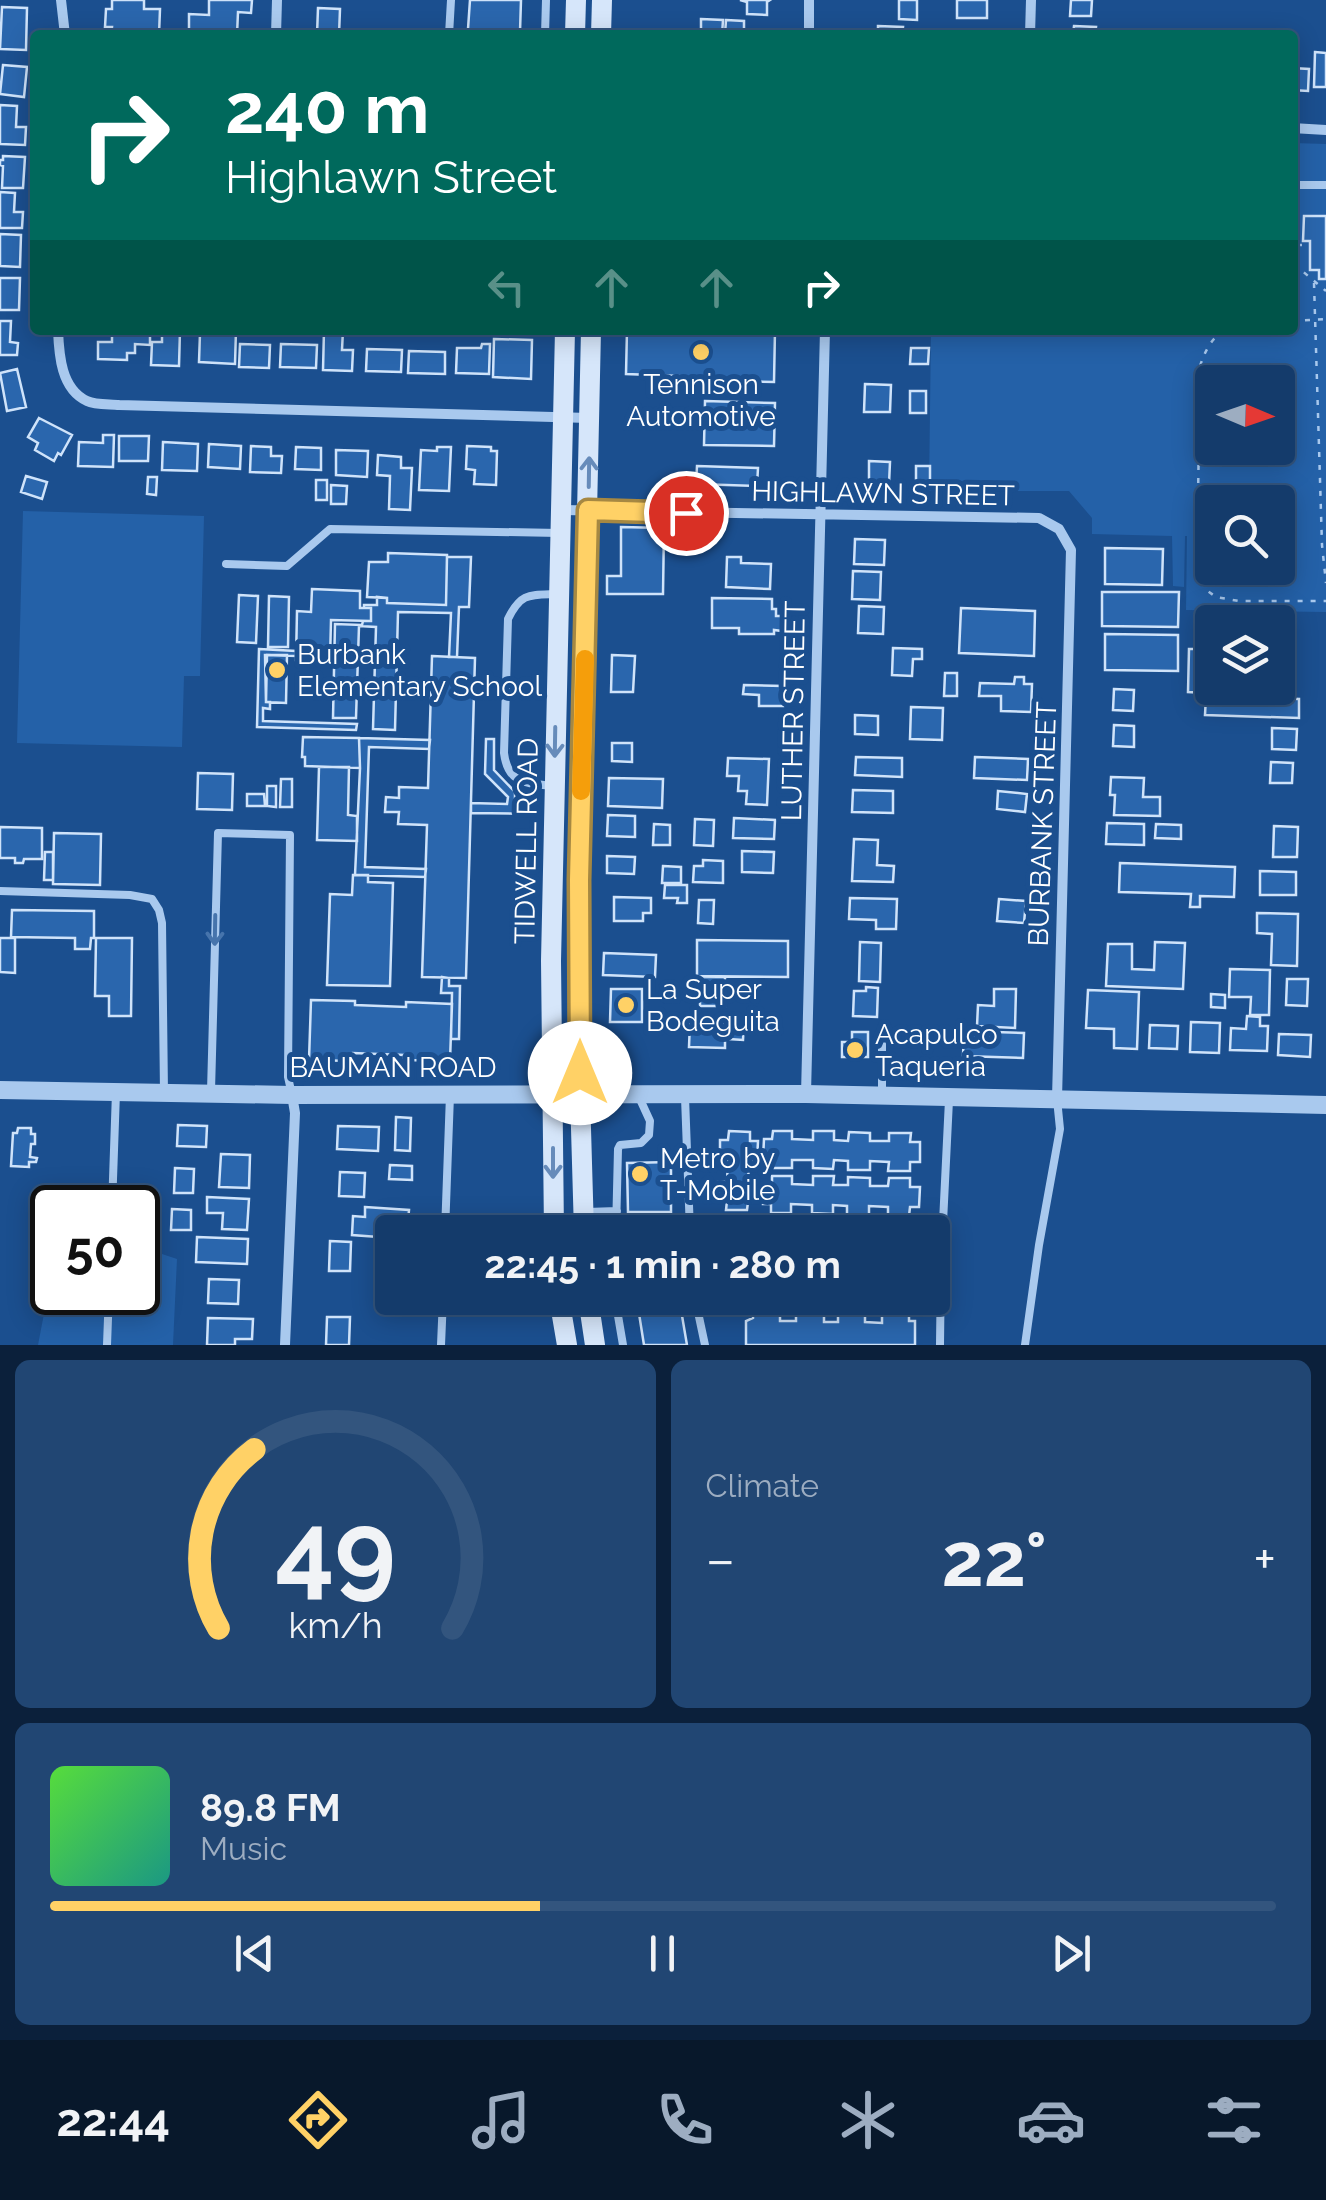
<!DOCTYPE html>
<html lang="en">
<head>
<meta charset="utf-8">
<style>
  body { margin:0; font-family:Raleway,sans-serif; background:#214673; color:#f1f3f6; height:100vh; display:flex; flex-direction:column; font-size:38px; white-space:nowrap }
  * { box-sizing:border-box; margin:0 }
  p { font-size:32px; color:#9dadc1 }
  .icon { flex:none; width:55px; height:55px; fill:none; stroke:currentColor; stroke-width:2; stroke-linecap:round; stroke-linejoin:round }
  .map { position:relative; height:1345px; overflow:hidden }
  .side { display:flex; flex-direction:column; gap:15px; padding:15px; background:#0b203b; flex:1 }
  .side>* { flex:none }
  .top-card { position:absolute; left:30px; top:30px; width:1268px; height:305px; border-radius:10px; box-shadow:0 5px 25px #0003,0 0 0 2px #33557e; background:#00695c; color:#fff; overflow:hidden }
  .needle { width:65px; rotate:92deg }
  .tools { position:absolute; left:1195px; top:365px; display:grid; gap:20px }
  .tools a { display:grid; place-items:center; width:100px; height:100px; border-radius:10px; background:#143b6b; box-shadow:0 5px 25px #0003,0 0 0 2px #33557e; font-size:50px }
  .speed { position:absolute; left:30px; top:1185px; display:flex; gap:20px; font-size:50px; font-weight:700; text-align:center }
  .speed>* { display:grid; place-content:center; width:130px; height:130px; border-radius:50%; background:#143b6b; box-shadow:0 5px 25px #0003,0 0 0 2px #33557e; line-height:1 }
  .speed .limit { border:5px solid #111; border-radius:15px; background:#fff; color:#111 }
  .pin { position:absolute; display:grid; place-items:center; width:85px; height:85px; color:#fff; margin:-42px; border:5px solid #fff; border-radius:50%; box-shadow:0 2px 10px #0007 }
  .me { position:absolute; width:110px; margin:-55px; rotate:0deg; stroke-linejoin:round; filter:drop-shadow(0 0 8px #0008) }
  .turn { display:flex; align-items:center; gap:35px; height:210px; padding:0 30px; font-size:45px }
  .turn .icon { width:130px; height:130px; stroke-width:2.5 }
  .turn b { display:block; font-size:70px; line-height:85px }
  .lanes { display:flex; align-items:center; height:95px; padding:0 30px; background:#0003; justify-content:center; gap:50px; direction:ltr }
  .lanes .off { opacity:.35 }
  .big { font-size:75px; font-weight:700; line-height:1.1 }
  .side .widget { flex:1; display:flex; flex-direction:column; justify-content:center; gap:15px; min-width:0; padding:0 35px; border-radius:15px; background:#214673 }
  .side .dial { align-items:center; gap:0 }
  .dial svg { height:260px; overflow:visible; fill:none; stroke:#33557e; stroke-width:7; stroke-linecap:round; text-anchor:middle }
  .dial text { fill:#f1f3f6; stroke:none }
  .song { display:flex; align-items:center; gap:30px }
  .cover { width:120px; height:120px; border-radius:15px; background:linear-gradient(135deg,hsl(110 70% 55%),hsl(170 70% 35%)) }
  .played { height:10px; border-radius:5px; background:linear-gradient(90deg,#ffd166 40%,#33557e 40%) }
  .keys { display:flex; justify-content:space-around; direction:ltr }
  .heat { display:flex; justify-content:space-between; align-items:center; font-size:55px; direction:ltr }
  .side .tiles { flex:1; display:grid; gap:15px; grid-template-columns:1fr 1fr }
  .widget:last-child { grid-column:span 2 }
  .trip { position:absolute; left:375px; top:1215px; width:575px; height:100px; border-radius:10px; background:#143b6b; box-shadow:0 5px 25px #0003,0 0 0 2px #33557e; font-weight:700; line-height:100px; text-align:center }
  .tabs { display:flex; height:160px; justify-content:space-around; align-items:center; background:#08182b; color:#9dadc1 }
  .tabs .icon { width:70px; height:70px }
  .tabs .on { color:#ffd166 }
  .tabs b { font-size:45px; color:#f1f3f6 }
  .map>svg:first-child { display:block }
</style>
</head>
<body>
<div class="map">
<svg width="1326" height="1345" viewBox="0 0 1326 1345">
  <rect width="100%" height="100%" fill="#1b4f8f"/>
  <path fill="#2461a8" fill-rule="evenodd" d="M1293,143L1326,144V612L1186,610L1187,536H1185L1184,587L1173,586L1172,536L1092,534V518L1069,491H929L931,330H1292ZM1212,382H1278V448H1212ZM1212,502H1278V568H1212Z
    M23,511L204,516L200,676H184L182,747L17,743Z
    M138,1246L177,1259L173,1345H38L52,1272V1292H138Z"/>
  <path fill="#2a66ad" stroke="#cfe3fa" stroke-width="2.5" d="M112,0H144V9H160L159,35H111L112,27H105L106,9H112Z
    M209,0H252L251,13L238,12L237,35H215V32L189,31V14L209,15Z
    M470,0H521L520,32L468,29Z
    M740,0H770L767,2V15L747,14V2Z
    M899,0H917V20L899,19Z
    M957,0H987V18H957Z
    M1071,0H1092L1091,16H1070Z
    M2,7L27,8L26,50L0,49Z
    M318,8L340,9L339,35H317Z
    M701,19L723,20L722,35H701Z
    M726,20L744,21V34H725Z
    M878,26L903,27L902,35H878Z
    M1074,26L1096,27L1095,35H1073Z
    M1315,52L1326,53V87H1314Z
    M3,65L27,67L24,97L0,94Z
    M1292,68L1309,69L1308,91L1292,90Z
    M0,105L17,106L16,127H26L25,145L0,144Z
    M3,156L25,157L23,188H2L3,166L0,165V160H3Z
    M0,192L15,193L14,212H23L22,228H0Z
    M1292,216H1298L1297,266H1292Z
    M1304,216H1326V279H1319V270H1310V241H1303Z
    M0,234L21,235L20,267L0,266Z
    M0,278H20L19,310H0Z
    M0,321H11L10,342L18,343L17,355H0Z
    M135,330H150V345L135,344V353H127V360L98,359V342H112V334L134,335Z
    M162,330H180L179,366L151,365L152,342H162Z
    M216,330H236L235,364L199,362L200,333L216,334Z
    M324,330H343L342,350H353L352,371L323,370Z
    M627,330H775L774,382L679,380V376L626,374Z
    M494,339L532,340L531,379L493,377Z
    M240,344L270,345L269,368L239,367Z
    M281,344L317,345L316,368L280,367Z
    M482,344H490L489,374L456,373L457,348H481Z
    M911,348H929L928,364H910Z
    M367,349L402,350L401,372L366,371Z
    M409,351L445,352V374L408,373Z
    M17,369L26,407L7,411L0,373Z
    M865,384L891,385L890,412H864Z
    M910,391H926V413H910Z
    M705,401L775,403L774,446L704,445Z
    M39,418L72,435L61,455L58,453L54,461L35,450L38,443L28,437Z
    M103,435H114L113,467L78,466L79,442L103,443Z
    M119,436H149L148,461H119Z
    M163,442L198,444L197,471L162,470Z
    M209,444L241,446L240,469L208,467Z
    M251,446L271,447V456H282L281,473L250,472Z
    M467,446L491,447V451H497L496,485L474,484L475,470L466,469Z
    M296,447L321,448V470L295,469Z
    M437,447H451L449,491L419,490L421,450L437,451Z
    M336,450L368,451L367,477L336,475Z
    M378,455L401,457V468H412L410,510L389,509L390,476L377,475Z
    M869,461L890,462L889,484L869,483Z
    M697,466L758,468L757,486L696,484Z
    M916,466H930V482H916Z
    M26,476L47,482L42,499L21,492Z
    M148,477H157L156,495L147,494Z
    M316,480H327V500H316Z
    M331,485L347,486L346,504H331Z
    M621,527L664,528L663,594H607V576H621Z
    M855,539L885,540L884,565L854,564Z
    M1105,548L1163,549L1162,585L1105,584Z
    M388,553L447,555L446,605L387,603V598L367,597L369,562H388Z
    M447,557H471L469,607H459L457,657H449L451,613L398,612L395,730L373,729L376,627L359,626L356,718H333L335,624L362,625L363,621H371V608H364V605H377V597L387,598V603L446,605Z
    M727,557H741V563L771,564L770,589L726,587Z
    M853,571L881,572L880,600L852,599Z
    M312,589L360,591V608H371V621L331,620L330,661L296,660L297,611L311,612Z
    M1102,592H1179L1178,627L1102,626Z
    M239,595L258,596L256,643L237,642Z
    M269,596L289,597L288,647H268Z
    M712,598L772,599V609H776V616H783L782,631L774,630V634H739V628H712Z
    M859,606L884,607L883,634L858,633Z
    M961,608L1035,611L1034,656L959,653Z
    M1105,634L1178,635V671L1105,670Z
    M893,648L922,649V659H913L912,676L892,675Z
    M259,649L296,651V656L265,655L266,702H270V709L263,708V721L357,724L356,730L257,727Z
    M1189,649H1206L1205,693L1188,692Z
    M267,655H287L286,703L266,702Z
    M612,655L635,656L633,692H611Z
    M432,656L475,658L466,978L422,977L427,825L398,824L399,812H385L386,797L399,798V787L428,788Z
    M945,673H957V696H944Z
    M1015,677H1024V684H1032L1031,712L1001,711V696H979L980,683L1014,684Z
    M744,685L783,686V706H759V695L743,694Z
    M1114,689L1134,690L1133,711L1113,710Z
    M1206,696L1299,699V718L1205,715Z
    M911,707L943,708L942,740L910,739Z
    M855,715L878,716V735L855,734Z
    M1114,725L1134,726V747L1113,746Z
    M1272,728L1297,729L1296,750L1272,749Z
    M303,737L359,738L360,768L305,766V757H302Z
    M359,738L430,740L429,749L369,747L365,867L426,869L425,877L355,875L360,768Z
    M486,739H494V770L515,792V804H535V814L471,813V803L507,804L508,797L485,774Z
    M612,743H632V762L612,761Z
    M856,757L902,758V777L855,775Z
    M975,757L1028,759L1027,780L974,778Z
    M728,758L769,759L767,805L746,804L747,791H738L739,776H727Z
    M1271,762L1293,763L1292,783H1270Z
    M319,767H349L348,815L357,816V841L317,840Z
    M198,773L233,774L232,810L197,809Z
    M1111,777L1144,778L1143,797H1160V816L1114,815L1115,795H1110Z
    M609,778L663,779L662,808L608,806Z
    M281,779H292V807H280Z
    M267,786H276V807L267,806Z
    M853,790L893,791V813L852,812Z
    M998,791L1027,794L1025,812L997,809Z
    M247,794H264L265,806H247Z
    M608,815L635,816V837L607,836Z
    M734,818L775,820L774,839L733,838Z
    M695,819L714,820L713,846L694,845Z
    M1107,823L1144,824V845L1106,844Z
    M654,824L670,825V845H653Z
    M1156,824L1181,825V839L1155,838Z
    M1274,826L1298,827L1297,857H1273Z
    M0,827L42,828V859H24L23,863H15V858H0Z
    M54,833L101,834L100,885L53,884Z
    M854,839L878,840L877,865L894,866L893,882L852,881Z
    M742,851L774,852L773,873L742,872Z
    M45,852H53V880H44Z
    M607,856L635,857L634,874L607,873Z
    M703,860L723,861V883L693,882L694,866H703Z
    M1120,863L1235,867L1234,897L1200,896V907H1190L1191,894L1119,892Z
    M663,866L681,867V883H662Z
    M1260,871L1296,872V895H1260Z
    M353,875H368V882L393,883L390,986L327,985L330,894L352,895Z
    M665,885H687V903H677L678,898H664Z
    M614,897L651,898V913H643V921H614Z
    M850,898L897,899L896,929H876V920L849,919Z
    M999,899L1026,901L1024,923L997,921Z
    M699,900H714L713,924L698,923Z
    M12,910L94,911V938H91L90,949H75V938L11,937Z
    M1257,913L1298,914L1297,966L1271,965L1272,934L1257,933Z
    M0,938H15V973L0,972Z
    M96,938H132L131,1016H109V996H95Z
    M697,940L788,941V977L697,976Z
    M860,942L881,943L880,982L859,981Z
    M1155,942L1185,943L1183,989L1106,986L1108,944H1132V969L1154,970Z
    M604,953L656,955L655,977L603,975Z
    M1230,969L1270,970L1269,1015H1250L1251,997H1229Z
    M442,977L449,978V986H460L459,1039H451L452,993H441Z
    M700,977H725V1006H700Z
    M1287,979H1308L1307,1006L1286,1005Z
    M866,987L878,988L877,1017L853,1016L854,991H866Z
    M611,989H642V1022H610Z
    M994,989H1016L1015,1028L977,1026L978,1005L994,1006Z
    M1088,990L1139,992L1137,1049L1114,1048V1029L1086,1028Z
    M1211,994L1225,995V1008L1211,1007Z
    M311,1000L355,1001V1005L406,1007V1002L452,1004L450,1061L404,1060V1055L353,1053V1061L309,1060Z
    M1247,1016L1260,1017V1026H1268L1267,1051L1230,1050L1231,1028L1246,1029Z
    M730,1021H744L743,1040L729,1039Z
    M690,1022L725,1023V1048L689,1047Z
    M1191,1022L1220,1023L1219,1053L1190,1052Z
    M1150,1025L1178,1026L1177,1049L1149,1048Z
    M964,1031L1024,1033L1023,1058L963,1056Z
    M852,1032H868V1057H842V1042H852Z
    M1279,1034L1311,1035L1310,1057L1278,1055Z
    M396,1117L411,1118L410,1151L395,1150Z
    M178,1125L207,1126L206,1147L177,1146Z
    M338,1126L379,1127L378,1151L337,1149Z
    M18,1128H31V1134H35V1144H31L30,1157L37,1158L36,1162H29V1167L11,1166L13,1133H17Z
    M729,1131L750,1132V1141H758L757,1161H749L748,1182L756,1183V1202H748L747,1210H726L727,1201H717L718,1182H727L728,1160H720V1140H728Z
    M773,1131H792V1139L813,1140V1131H834V1140L848,1141L849,1132L870,1133V1141H889V1133H911L910,1142H920V1162H910V1171H888L889,1162L870,1161V1170H848V1161L834,1160L833,1169L813,1168V1160H792V1168H772V1159H763L764,1139H772Z
    M221,1154L250,1155L249,1188L219,1187Z
    M671,1162V1212H628L627,1163Z
    M390,1165L412,1166V1180L389,1179Z
    M175,1168L194,1169L193,1193H174Z
    M340,1172L365,1173L364,1197L339,1196Z
    M772,1176H792V1184L813,1185V1176H834L833,1185H848V1177L870,1178V1186H888L889,1178H910V1187H920L919,1207H910L909,1216H888V1207L869,1206V1215H847V1206L833,1205V1214L812,1213V1205L791,1204V1213H771V1204H763V1184H772Z
    M207,1197L249,1199L247,1230L222,1229L223,1213H207Z
    M58,1198L78,1199L77,1208H58Z
    M365,1207L409,1210L407,1232H392V1238L352,1235L353,1216L365,1217Z
    M172,1209L191,1210V1230H171Z
    M727,1219L751,1220V1223L789,1221V1232H726Z
    M844,1224H865V1232H835H844Z
    M888,1224L910,1225V1232H888Z
    M197,1237L248,1239L247,1264L196,1262Z
    M330,1241L351,1242L350,1271H329Z
    M209,1279L239,1280L238,1304L208,1303Z
    M658,1298H679L687,1345H644L637,1301Z
    M726,1298H788V1303L750,1300V1303L726,1302Z
    M753,1310H780V1321H796V1310L824,1311V1322H838V1312H865V1322L882,1323V1313H909V1321H915V1345H746V1321L753,1318Z
    M327,1317H350L349,1345H326Z
    M208,1318L253,1319L252,1339H235V1345H207Z"/>
  <g fill="none" stroke-linecap="round" stroke-linejoin="round">
    <path stroke="#a9c9ee" stroke-width="2.5" stroke-dasharray="5 8" stroke-linecap="butt" d="M1296,212L1294,264L1326,291
      M1297,245H1310
      M1314,283L1322,545L1326,583
      M1292,321L1326,319
      M1224,330C1211,339 1205,351 1200,366L1197,566L1205,589L1216,597L1239,601H1326"/>
    <path stroke="#a9c9ee" stroke-width="8" d="M449,35L451,0
      M545,35L546,0
      M1292,185H1326
      M226,564L287,566L330,529L559,533
      M554,786C527,783 508,785 504,753L508,619C521,592 530,595 558,594
      M0,891L130,895L152,899L159,910L162,923L164,1093
      M211,1091L218,833L290,835L288,1077L292,1095
      M882,1094V1039
      M685,1097L690,1232
      M112,1208L116,1092
      M587,1212L617,1211
      M445,1232L450,1095
      M616,1232L618,1149L620,1145L641,1143L649,1135L650,1121L639,1097
      M615,1298L623,1345
      M695,1298L705,1345
      M107,1345L109,1292
      M441,1345L443,1298
      M940,1345L941,1263L949,1100
      M1025,1345L1039,1245L1060,1129L1057,1099"/>
    <path stroke="#a9c9ee" stroke-width="10" d="M61,0L65,35
      M276,35L277,0
      M809,35V0
      M1030,35L1031,0
      M1292,128L1326,130
      M58,330C59,355 61,389 87,401C95,405 110,404 119,405L589,418
      M562,510L1039,518L1059,529L1071,550L1057,1099
      M806,1094L825,330
      M285,1345L295,1113L292,1095"/>
    <path stroke="#a9c9ee" stroke-width="18" d="M0,1090L292,1095L806,1094L1326,1105"/>
    <path stroke="#d6e6fa" stroke-width="20" d="M575,35L576,0
      M601,35L602,0
      M554,1232L551,961L565,330
      M584,1232L580,1094L579,879L591,330
      M559,1298L567,1345
      M588,1298L595,1345"/>
  </g>
  <defs><path id="oneway-shaft" d="M-6 0H5M1.5-3L5.5 0L1.5 3" fill="none" stroke-width="1.6" stroke-linecap="round" stroke-linejoin="round" transform="scale(2.5)"/></defs>
  <g stroke="#668bba">
    <use href="#oneway-shaft" transform="translate(589 472) rotate(-89)"/>
    <use href="#oneway-shaft" transform="translate(555 742) rotate(91)"/>
    <use href="#oneway-shaft" transform="translate(553 1163) rotate(90)"/>
  </g>
  <use stroke="#4674ac" href="#oneway-shaft" transform="translate(215 930) rotate(91)"/>
  <g fill="none" stroke-linecap="round" stroke-linejoin="round">
    <defs>
      <path id="route" d="M580,1073L579,880L588,510L686,513"/>
    </defs>
    <use href="#route" stroke="#a68842" stroke-width="25"/>
    <use href="#route" stroke="#ffd166" stroke-width="18"/>
    <path stroke="#f59e0b" stroke-width="18" d="M581,791L585,659"/>
  </g>
  <g fill="#ffd166" stroke="#1b4f8f" stroke-width="4">
    <circle cx="701" cy="352" r="10"/>
    <circle cx="277" cy="670" r="10"/>
    <circle cx="626" cy="1005" r="10"/>
    <circle cx="855" cy="1050" r="10"/>
    <circle cx="640" cy="1174" r="10"/>
  </g>
  <g text-anchor="middle" stroke-width="10" stroke-linejoin="round" paint-order="stroke">
    <g font-size="28" fill="#fff" stroke="#1b4f8f" text-anchor="start">
      <text x="701" y="394" text-anchor="middle">Tennison<tspan x="701" dy="32">Automotive</tspan></text>
      <text x="297" y="664">Burbank<tspan x="297" dy="32">Elementary School</tspan></text>
      <text x="646" y="999">La Super<tspan x="646" dy="32">Bodeguita</tspan></text>
      <text x="875" y="1044">Acapulco<tspan x="875" dy="32">Taqueria</tspan></text>
      <text x="660" y="1168">Metro by<tspan x="660" dy="32">T-Mobile</tspan></text>
    </g>
    <g font-size="28" fill="#fff" stroke="#1b4f8f">
      <text transform="translate(883 493) rotate(1)" y="10">HIGHLAWN STREET</text>
      <text transform="translate(793 711) rotate(-89)" y="10">LUTHER STREET</text>
      <text transform="translate(1042 824) rotate(-88)" y="10">BURBANK STREET</text>
      <text transform="translate(526 841) rotate(-89)" y="10">TIDWELL ROAD</text>
      <text x="393" y="1077">BAUMAN ROAD</text>
    </g>
  </g>
</svg>
<div class="tools">
<a><svg class="needle" viewBox="-14 -14 28 28"><path d="M0-13l5 13h-10z" fill="#e53935"/><path d="M0 13l5-13h-10z" fill="#9dadc1"/></svg></a>
<a><svg class="icon" aria-label="search" viewBox="0 0 24 24"><circle cx="10" cy="10" r="6"/><path d="M15 15l6 6"/></svg></a>
<a><svg class="icon" aria-label="layers" viewBox="0 0 24 24"><path d="M12 4l9 5-9 5-9-5zM3 14l9 5 9-5"/></svg></a>
</div>
<div class="speed"><div class="limit">50</div></div>
<div class="pin" style="left:686px;top:513px;background:#d93025"><svg class="icon" aria-label="arrive" viewBox="0 0 24 24"><path d="M6 21V4h12l-3 4 3 4H6"/></svg></div>
<svg class="me" style="left:580px;top:1073px" viewBox="-20 -20 40 40"><circle r="19" fill="#fff"/><path d="M0-13L10 11 0 6-10 11z" fill="#ffd166"/></svg>
<div class="trip">22:45 · 1 min · 280 m</div>
<div class="top-card">
<div class="turn"><svg class="icon" aria-label="right" viewBox="0 0 24 24"><path d="M7 20v-9h11M14 6l5 5-5 5"/></svg><div><b>240 m</b>Highlawn Street</div></div>
<div class="lanes"><svg class="icon off" aria-label="left" viewBox="0 0 24 24"><path d="M17 20v-9H6M10 6l-5 5 5 5"/></svg><svg class="icon off" aria-label="ahead" viewBox="0 0 24 24"><path d="M12 20V5M6 11l6-6 6 6"/></svg><svg class="icon off" aria-label="ahead" viewBox="0 0 24 24"><path d="M12 20V5M6 11l6-6 6 6"/></svg><svg class="icon" aria-label="right" viewBox="0 0 24 24"><path d="M7 20v-9h11M14 6l5 5-5 5"/></svg></div>
</div>
</div>
<section class="side">
<div class="tiles">
<div class="widget dial"><svg viewBox="0 0 100 80">
<path d="M14 69A42 42 0 1 1 86 69"/>
<path d="M14 69A42 42 0 0 1 25 14" stroke="#ffd166"/>
<text x="50" y="56" font-size="32" font-weight="700">49</text>
<text x="50" y="72" font-size="11">km/h</text>
</svg></div>
<div class="widget"><p>Climate</p>
<div class="heat"><a>−</a><b class="big">22°</b><a>+</a></div>
</div>
<div class="widget">
<div class="song"><i class="cover"></i><div><b>89.8 FM</b><p>Music</p></div></div>
<div class="played"></div>
<div class="keys"><svg class="icon" aria-label="previous" viewBox="0 0 24 24"><path d="M18 5L8 12l10 7zM5 5v14"/></svg><svg class="icon" aria-label="pause" viewBox="0 0 24 24"><path d="M8 5v14M16 5v14"/></svg><svg class="icon" aria-label="next" viewBox="0 0 24 24"><path d="M6 5l10 7-10 7zM19 5v14"/></svg></div>
</div>
</div>
</section>
<nav class="tabs">
<b>22:44</b>
<svg class="icon on" aria-label="directions" viewBox="0 0 24 24"><path d="M12 3l9 9-9 9-9-9zM9 14v-3h6M13 9l2 2-2 2"/></svg>
<svg class="icon" aria-label="music" viewBox="0 0 24 24"><path d="M9 18V5l10-2v13"/><circle cx="6" cy="18" r="3"/><circle cx="16" cy="16" r="3"/></svg>
<svg class="icon" aria-label="phone" viewBox="0 0 24 24"><path d="M5 4h4l2 5-3 2q2 4 5 5l2-3 5 2v4C11 20 4 13 5 4z"/></svg>
<svg class="icon" aria-label="climate" viewBox="0 0 24 24"><path d="M12 3v18M4 7l16 10M4 17L20 7"/></svg>
<svg class="icon" aria-label="car" viewBox="0 0 24 24"><path d="M5 17H2v-5l4-1 3-4h7l3 4 3 1v5h-3M9 17h6M6 11h13"/><circle cx="7" cy="17" r="2"/><circle cx="17" cy="17" r="2"/></svg>
<svg class="icon" aria-label="filters" viewBox="0 0 24 24"><path d="M4 7h16M4 17h16"/><circle cx="9" cy="7" r="2"/><circle cx="15" cy="17" r="2"/></svg>
</nav>
</body>
</html>
